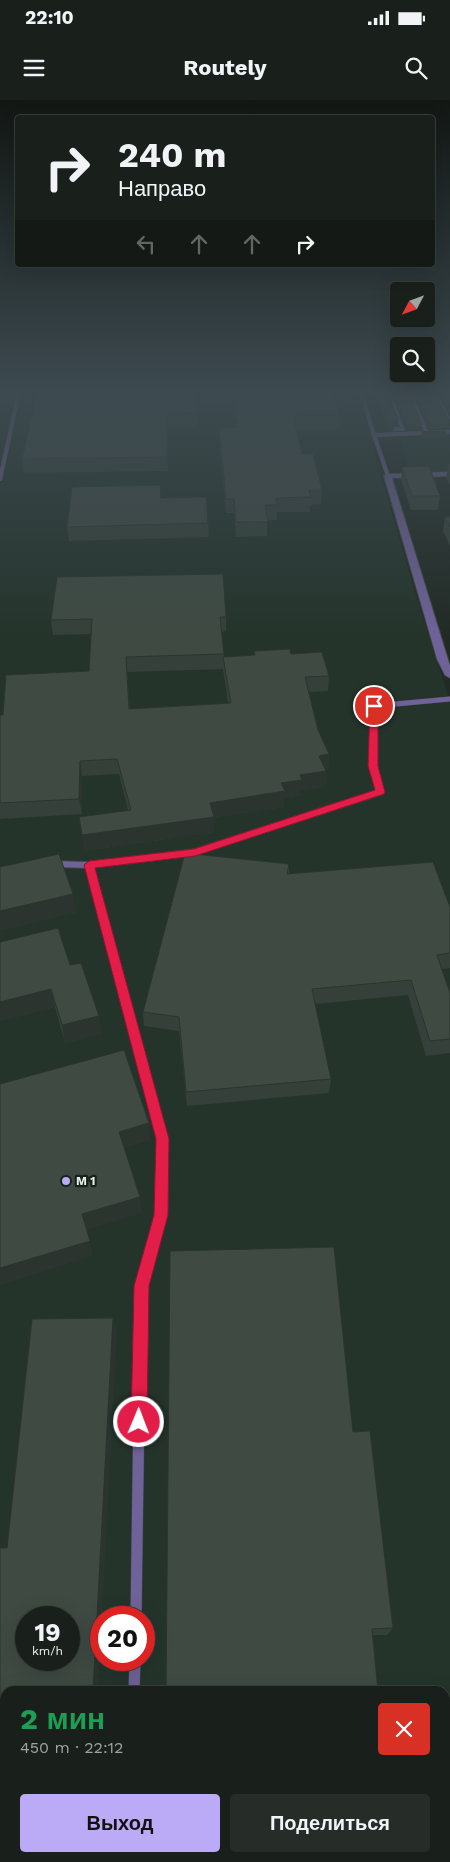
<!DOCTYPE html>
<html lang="ru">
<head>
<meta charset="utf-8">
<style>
  :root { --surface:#19201b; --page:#262d28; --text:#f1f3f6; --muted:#9fa3a3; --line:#373e3a; --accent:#bbaaf6 }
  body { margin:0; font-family:"Work Sans",sans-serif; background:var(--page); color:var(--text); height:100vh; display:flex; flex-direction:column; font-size:19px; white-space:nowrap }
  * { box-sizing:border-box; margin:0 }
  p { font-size:16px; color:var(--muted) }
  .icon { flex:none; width:28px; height:28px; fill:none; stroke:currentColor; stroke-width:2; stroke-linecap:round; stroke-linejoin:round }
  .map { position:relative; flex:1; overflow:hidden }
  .details { position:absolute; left:0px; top:1586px; width:450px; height:176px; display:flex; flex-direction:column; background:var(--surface); border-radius:15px 15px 0 0; box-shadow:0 5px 20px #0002,0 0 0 1px var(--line) }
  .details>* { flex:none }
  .top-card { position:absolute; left:15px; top:15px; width:420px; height:152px; border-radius:5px; box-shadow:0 5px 20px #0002,0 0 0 1px var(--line); background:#19201b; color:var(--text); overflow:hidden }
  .needle { width:32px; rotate:229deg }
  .controls { position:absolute; left:390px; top:182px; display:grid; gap:10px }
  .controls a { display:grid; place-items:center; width:45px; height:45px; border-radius:5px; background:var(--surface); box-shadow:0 5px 20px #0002,0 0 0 1px var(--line); font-size:25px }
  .speed { position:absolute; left:15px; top:1506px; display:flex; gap:10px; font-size:25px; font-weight:700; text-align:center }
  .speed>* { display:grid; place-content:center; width:65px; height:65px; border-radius:50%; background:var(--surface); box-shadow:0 5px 20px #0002,0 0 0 1px var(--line); line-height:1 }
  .speed small { font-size:12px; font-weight:400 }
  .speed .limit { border:8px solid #d22; background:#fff; color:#111 }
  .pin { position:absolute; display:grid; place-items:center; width:42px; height:42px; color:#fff; margin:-21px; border:2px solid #fff; border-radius:50%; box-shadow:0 1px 5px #0007 }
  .me { position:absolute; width:55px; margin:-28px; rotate:1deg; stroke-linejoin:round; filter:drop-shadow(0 0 4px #0008) }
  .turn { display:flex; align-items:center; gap:18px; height:105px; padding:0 20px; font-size:22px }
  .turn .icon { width:65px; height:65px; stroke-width:2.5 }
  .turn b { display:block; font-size:35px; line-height:42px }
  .lanes { display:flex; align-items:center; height:48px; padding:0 20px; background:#0003; justify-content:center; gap:25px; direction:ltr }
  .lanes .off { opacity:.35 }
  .round { display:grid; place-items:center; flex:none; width:52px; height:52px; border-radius:5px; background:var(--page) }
  .summary { display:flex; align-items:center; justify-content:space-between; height:85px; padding:0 20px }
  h1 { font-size:30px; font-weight:700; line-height:38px; color:#1e9e55 }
  .action { display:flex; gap:10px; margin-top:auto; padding:10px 20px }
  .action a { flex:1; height:58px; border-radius:5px; background:var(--accent); color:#111; font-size:20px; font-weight:700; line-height:58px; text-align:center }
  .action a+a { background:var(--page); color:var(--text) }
  .status { display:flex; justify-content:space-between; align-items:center; height:35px; padding:0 25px; background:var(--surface); direction:ltr }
  .status svg { height:14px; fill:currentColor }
  header { display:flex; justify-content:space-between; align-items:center; height:65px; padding:0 20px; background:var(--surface); font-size:22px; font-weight:700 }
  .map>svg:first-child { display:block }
  .built { fill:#24342b; fill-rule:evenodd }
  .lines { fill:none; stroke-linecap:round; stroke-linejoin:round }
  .service-far4-casing { stroke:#3d4540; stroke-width:4.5 }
  .service-far3-casing { stroke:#3d4540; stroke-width:5.5 }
  .service-far2-casing { stroke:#3d4540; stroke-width:8 }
  .service-far1-casing { stroke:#3d4540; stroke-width:9 }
  .service-casing { stroke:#3d4540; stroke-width:12 }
  .minor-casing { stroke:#3d4540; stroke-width:2 }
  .service-far4 { stroke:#6f6298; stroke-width:4 }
  .service-far3 { stroke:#6f6298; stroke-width:5 }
  .service-far2 { stroke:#6f6298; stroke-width:6 }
  .service-far1 { stroke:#6f6298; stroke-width:8 }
  .service { stroke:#6f6298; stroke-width:11 }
  .minor { fill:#6f6298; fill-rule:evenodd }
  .wall { fill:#36403a; fill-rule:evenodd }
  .shaded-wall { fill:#2c342f }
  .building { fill:#3f4a43; stroke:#2c342f; fill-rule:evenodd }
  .route { fill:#e11d48; stroke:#92132f }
  .poi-dot { fill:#bbaaf6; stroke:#17211b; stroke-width:2 }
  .labels { text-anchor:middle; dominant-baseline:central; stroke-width:4.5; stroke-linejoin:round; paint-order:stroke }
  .poi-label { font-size:12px; font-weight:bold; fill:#e7eeea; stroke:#17211b; text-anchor:start }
</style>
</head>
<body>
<div class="status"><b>22:10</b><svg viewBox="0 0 49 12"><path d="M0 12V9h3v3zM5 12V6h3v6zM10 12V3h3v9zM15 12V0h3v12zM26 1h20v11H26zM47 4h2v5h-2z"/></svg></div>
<header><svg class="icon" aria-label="menu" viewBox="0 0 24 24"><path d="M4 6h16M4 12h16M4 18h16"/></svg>Routely<svg class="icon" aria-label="search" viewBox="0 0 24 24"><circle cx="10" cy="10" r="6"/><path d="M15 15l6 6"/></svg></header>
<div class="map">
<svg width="450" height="1762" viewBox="0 0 450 1762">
  <rect width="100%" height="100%" fill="#212a24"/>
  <path class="built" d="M0,292h450v79h-37l-4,-3 -9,-27 -29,2 45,152 34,106v1161h-450zM26,1518h43v42h-43zM101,1518h43v42h-43zM5,1591h440v167h-440z"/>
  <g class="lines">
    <g class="service-far4-casing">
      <path id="service-far4" d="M361,292l13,43
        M388,292l15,37h-8
        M409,292l18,41
        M433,292l17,29
        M388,376l-14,-41 76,-3
        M0,379l19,-87"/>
    </g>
    <g class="service-far3-casing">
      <path id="service-far3" d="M376,677l-3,-11 1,-60 76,-7"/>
    </g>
    <g class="service-far2-casing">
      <path id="service-far2" d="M53,764l36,1 106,-13 185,-60 -4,-16
        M89,765l51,188"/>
    </g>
    <g class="service-far1-casing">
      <path id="service-far1" d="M139,1308l2,-122 20,-71 2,-76 -23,-87"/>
    </g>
    <g class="service-casing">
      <path id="service" d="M136,1518l3,-211
        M134,1591l1,-31
        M0,1727h5"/>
    </g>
    <g class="minor-casing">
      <path id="minor" d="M450,372v4l-58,2 58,188v12l-5,-3 -8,-16 -53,-183 4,-2z"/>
    </g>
    <use href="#service-far4" class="service-far4"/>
    <use href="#service-far3" class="service-far3"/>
    <use href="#service-far2" class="service-far2"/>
    <use href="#service-far1" class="service-far1"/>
    <use href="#service" class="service"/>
    <use href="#minor" class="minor"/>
  </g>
  <path class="wall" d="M196,292l1,35h-29v44l-144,2 -2,-14z
    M231,292h101l8,23 -1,14 -42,1 5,24 20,36 -1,14 -11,1v7h-33v8h-10v16l-31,1 -2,-24h-8l-7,-71v-14l18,-1z
    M374,292h13l11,29 -1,4 -4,1 -3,5z
    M392,292h16l14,33 -1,4 -14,1z
    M413,292h19l16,26 2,2v8l-21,1z
    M438,292h11l1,2v20z
    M422,332l24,1 -1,5 -24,-1z
    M450,364v21l-4,-7 2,-13z
    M402,367l38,29 -2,14h-27l-10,-30z
    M161,398l47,25 1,14 -140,4 -2,-14z
    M445,417h5v29l-7,-15z
    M226,517v14l-4,1 2,25 30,-2v-4l37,3 38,22 -1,15 -20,1 10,38 11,24 -1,15 -2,1v1l-1,16 -24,3v5l-17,3v9l-70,10v15l-130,19 44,-41 -9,-36 -37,2v38l-82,5v-104h3l86,-44 2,-37 -38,1 -2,-15zM223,569l5,34 -98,6 -3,-37z
    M289,764v10l161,33v61l-8,1 8,24v60l-24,3 -18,-61 -93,9 16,75 -2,14 -142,13 -8,-75 -35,-5 -1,-14z
    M0,842l70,23 32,69 -37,9 -10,-36 -55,14z
    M353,1332l40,196 -6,7h-15z"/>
  <path class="shaded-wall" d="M168,314v57l-1,-14z
    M393,321h5l-1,4 -4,1 -3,5 1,-5z
    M329,654l-1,15 -10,2 1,-15z
    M80,661l2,15v38l-3,-15z
    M326,671l-1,16 -24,3v5l-17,3v9l-70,10v15l-130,19 -2,-16 128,-32 71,-20 19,-8z
    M73,794l3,19 -76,18v-20z
    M51,889l4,18 -55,14v-19z
    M99,916l3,18 -37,9 -3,-18z
    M149,1023l2,17 -29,9 -3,-17z
    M140,1097l2,16 -56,17 -4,-16z
    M90,1141l3,15 -93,29v-17z
    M113,1218l4,14 -19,359h-5z"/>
  <path class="building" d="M37,292h159l1,21 -29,1 -1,43 -145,2z
    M233,292h99l8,23 -47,1 9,38h11l9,36h-13l2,7 -35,1 2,7h-13l3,17h-32l-2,-23h-8l-7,-71 20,-1z
    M377,292h10l11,29h-5l-2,5z
    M394,292h14l14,33h-15z
    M416,292h16l16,26 2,2v4h-20z
    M441,292h8l1,2v14z
    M445,331l1,2 -24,-1z
    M429,366l11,30h-28l-10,-29z
    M160,385l1,13 45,-1 2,26 -141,4 5,-40z
    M445,417h5v10z
    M223,474l3,43h-6l4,37 -98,3 3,52 102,-6 -8,-46 32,-2 -1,-4 36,-2 1,5 31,-2 7,24 -24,1 13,53 11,24 -10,2 7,15 -26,4 2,5 -21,3 4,8 -75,12 4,14 -132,18 -3,-18 52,-7 -14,-51 -37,2 -1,38 -79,4v-88h3l3,-40 83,-4 3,-52 -41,1 6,-43z
    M185,753l104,11 -2,10 146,-12 17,45v46l-13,2 13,38v46l-20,2 -19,-61 -99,9 19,90 -145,13 -7,-75 -36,-5z
    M59,754l14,40 -73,17v-44z
    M58,828l12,37 11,-2 18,53 -37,9 -11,-36 -51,13v-60z
    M124,950l25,73 -30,9 21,65 -58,17 8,27 -90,27v-184z
    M334,1147l19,185 17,-1 23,197 -21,1 6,62h-212l4,-440z
    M113,1218l-20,373h-88v81h-5v-224h7l25,-229zM26,1518h43v42h-43z"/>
  <linearGradient id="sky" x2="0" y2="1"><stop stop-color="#121714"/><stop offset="0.54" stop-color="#3d4a50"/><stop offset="1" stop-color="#3d4a50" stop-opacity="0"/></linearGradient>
  <rect width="450" height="539" fill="url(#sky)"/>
  <path class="route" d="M374,604l4,2v60l7,26 -1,2 -189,62 -100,12 74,271 -1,76 -19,71 -2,136 -2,6 -6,2 -6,-2 -2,-6 3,-136 20,-71 2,-76 -72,-274 5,-4 105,-12 181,-59 -7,-24 2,-60z"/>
  <circle class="poi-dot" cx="66" cy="1081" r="5"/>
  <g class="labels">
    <g class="poi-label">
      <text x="76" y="1081">M 1</text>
    </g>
  </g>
</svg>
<div class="controls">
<a><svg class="needle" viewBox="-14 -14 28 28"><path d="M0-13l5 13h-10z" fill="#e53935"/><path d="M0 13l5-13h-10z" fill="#9fa3a3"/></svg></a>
<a><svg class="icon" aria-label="search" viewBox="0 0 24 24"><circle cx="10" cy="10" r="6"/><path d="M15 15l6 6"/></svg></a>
</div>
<div class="speed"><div>19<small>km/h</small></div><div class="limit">20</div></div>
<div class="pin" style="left:374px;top:606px;background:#d93025"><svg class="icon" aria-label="arrive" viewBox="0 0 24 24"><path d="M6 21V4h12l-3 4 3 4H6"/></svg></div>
<svg class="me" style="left:139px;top:1322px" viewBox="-20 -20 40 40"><circle r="17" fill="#e11d48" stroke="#fff" stroke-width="3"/><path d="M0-11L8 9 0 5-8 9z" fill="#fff"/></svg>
<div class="top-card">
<div class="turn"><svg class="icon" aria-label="right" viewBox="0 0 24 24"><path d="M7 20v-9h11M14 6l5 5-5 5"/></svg><div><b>240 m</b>Направо</div></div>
<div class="lanes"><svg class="icon off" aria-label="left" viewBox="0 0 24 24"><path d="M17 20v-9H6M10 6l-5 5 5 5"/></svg><svg class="icon off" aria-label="ahead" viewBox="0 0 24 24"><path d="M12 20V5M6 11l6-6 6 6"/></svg><svg class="icon off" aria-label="ahead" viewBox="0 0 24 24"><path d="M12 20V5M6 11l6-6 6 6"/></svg><svg class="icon" aria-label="right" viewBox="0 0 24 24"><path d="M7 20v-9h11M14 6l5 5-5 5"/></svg></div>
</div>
<section class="details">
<div class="summary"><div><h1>2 мин</h1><p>450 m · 22:12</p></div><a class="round" style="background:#d93025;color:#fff"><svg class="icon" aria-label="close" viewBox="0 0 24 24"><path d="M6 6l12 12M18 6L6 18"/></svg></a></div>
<div class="action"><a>Выход</a><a>Поделиться</a></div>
</section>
</div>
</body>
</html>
